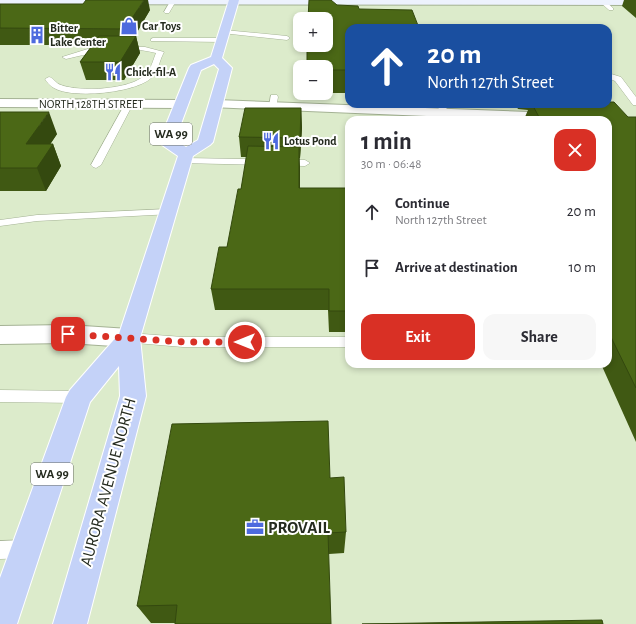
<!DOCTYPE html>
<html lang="en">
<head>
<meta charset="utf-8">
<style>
  :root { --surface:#fff; --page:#f7f7f7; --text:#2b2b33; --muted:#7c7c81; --accent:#d93025 }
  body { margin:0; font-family:"Alegreya Sans",sans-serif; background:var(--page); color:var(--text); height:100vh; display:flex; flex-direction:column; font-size:15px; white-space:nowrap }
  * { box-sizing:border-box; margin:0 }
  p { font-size:13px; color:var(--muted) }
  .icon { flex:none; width:22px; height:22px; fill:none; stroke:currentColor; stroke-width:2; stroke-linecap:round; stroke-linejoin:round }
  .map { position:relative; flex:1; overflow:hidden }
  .side { position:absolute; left:345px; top:116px; width:267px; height:252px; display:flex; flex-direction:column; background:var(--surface); border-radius:12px; box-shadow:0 2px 6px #0003 }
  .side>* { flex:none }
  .banner { position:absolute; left:345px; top:24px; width:267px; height:84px; border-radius:12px; box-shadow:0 2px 6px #0003; background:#1a4fa0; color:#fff; overflow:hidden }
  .controls { position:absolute; left:293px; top:12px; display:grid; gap:8px }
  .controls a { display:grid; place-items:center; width:40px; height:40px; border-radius:8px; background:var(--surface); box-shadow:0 2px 6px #0003; font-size:20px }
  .pin { position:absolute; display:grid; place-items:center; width:34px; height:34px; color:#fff; margin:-17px; border-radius:8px; box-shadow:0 2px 6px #0006 }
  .me { position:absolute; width:44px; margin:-22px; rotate:270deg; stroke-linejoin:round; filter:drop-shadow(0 0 3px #0008) }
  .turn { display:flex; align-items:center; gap:14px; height:84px; padding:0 16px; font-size:18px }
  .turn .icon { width:52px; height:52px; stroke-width:2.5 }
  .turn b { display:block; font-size:28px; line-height:34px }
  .round { display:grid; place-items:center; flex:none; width:42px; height:42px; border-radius:12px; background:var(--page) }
  .overview { display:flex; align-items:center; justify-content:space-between; height:68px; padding:0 16px }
  h1 { font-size:24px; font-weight:600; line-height:30px }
  .cta { display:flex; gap:8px; margin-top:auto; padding:8px 16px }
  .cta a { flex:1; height:46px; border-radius:12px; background:var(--accent); color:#fff; font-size:16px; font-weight:600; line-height:46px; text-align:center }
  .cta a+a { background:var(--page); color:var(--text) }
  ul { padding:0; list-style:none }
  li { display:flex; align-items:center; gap:12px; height:56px; padding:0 16px }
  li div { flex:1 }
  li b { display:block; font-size:15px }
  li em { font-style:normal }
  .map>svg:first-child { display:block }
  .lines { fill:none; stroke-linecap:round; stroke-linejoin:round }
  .lane-casing { stroke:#a4b294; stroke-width:1 }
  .street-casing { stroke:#a4b294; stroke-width:2 }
  .secondary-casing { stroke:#a4b294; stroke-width:2 }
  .highway-casing { stroke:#fff; stroke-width:2 }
  .lane { fill:#fff; fill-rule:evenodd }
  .street { fill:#fff; fill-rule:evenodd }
  .secondary { fill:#edf2fd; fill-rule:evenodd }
  .highway { fill:#c4d2f8; fill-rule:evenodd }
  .wall { fill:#405913 }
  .shaded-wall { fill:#34490f }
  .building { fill:#4b6816; stroke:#34490f }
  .route { stroke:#d93025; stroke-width:7; stroke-dasharray:0 12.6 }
  .labels { text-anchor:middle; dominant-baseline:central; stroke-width:4; stroke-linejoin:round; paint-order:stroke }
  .far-poi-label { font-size:12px; font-weight:bold; fill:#252b1f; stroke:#fff; text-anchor:start }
  .far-street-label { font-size:12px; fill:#252b1f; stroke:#fff }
  .shield { fill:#fff; stroke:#666b62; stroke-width:1 }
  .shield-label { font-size:13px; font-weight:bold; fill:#252b1f }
  .near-street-label { font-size:17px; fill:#252b1f; stroke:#fff }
  .near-poi-label { font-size:17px; font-weight:bold; fill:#252b1f; stroke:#fff; text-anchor:start }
</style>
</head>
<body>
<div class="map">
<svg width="636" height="624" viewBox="0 0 636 624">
  <rect width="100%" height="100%" fill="#dcebcb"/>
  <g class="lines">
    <g class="lane-casing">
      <path id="lane" d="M171,0l5,1 -7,12h-4l-1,-1z
        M601,1h4l8,7v2h-4l-8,-7z
        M224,30l63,6 3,2 -3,2 -65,-7v-2z
        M153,38h69l3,2 -3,2 -71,-1v-2z
        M116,46l29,1 19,5c-5,9 -6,21 -14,27 -17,14 -78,20 -96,9 -4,-2 -7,-6 -9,-9l4,-2c5,1 7,7 12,8 19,7 69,5 84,-10 6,-5 8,-15 11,-22 -30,-8 -61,-1 -90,6l-4,-2 29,-9z
        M608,73l13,4 15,20v8h-3l-18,-24 -7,-3z
        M271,95h6l1,2 -2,11h-3l-4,-2z
        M126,102h3l4,2 -32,61 -5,3 -3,-1 -2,-2z
        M437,104h8l3,9 -1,2h-6z
        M184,158l121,2 5,3 -5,3 -124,-3 -2,-2z
        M168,209l5,3 -1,2 -135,7 -37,5v-6l37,-5z
        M129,333l54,4h166v10h-166l-59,-5 -2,-4 2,-4z
        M0,390l79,1 5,2 2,4 -2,4 -5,2 -79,-1z
        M26,540l6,3 3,6 -3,6 -6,3 -26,1v-18z"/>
    </g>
    <g class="street-casing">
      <path id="street" d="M0,99l181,1 5,1 2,3 -2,3 -5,1 -181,-1z
        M216,100l340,13 5,1 2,3 -2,3h-40l-310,-13 -2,-3 2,-3z
        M68,325l61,4 8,3 3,6 -3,6 -8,3 -61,-4 -68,1v-18z"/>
    </g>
    <g class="secondary-casing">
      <path id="secondary" d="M0,0h636v5l-636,-1z"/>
    </g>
    <g class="highway-casing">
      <path id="highway" d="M229,0h10l-17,58 10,10 -19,74 -3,3 -17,11 -53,182 6,58 -59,228h-34l67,-228 -1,-30 -29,36 -73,222h-17v-46l66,-181 4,-7 49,-56 59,-178 -16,-11 -3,-3 30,-74 2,-3 20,-8zM214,64l5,5 -21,71 -12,7 -11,-7 26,-70z"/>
    </g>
    <use href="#lane" class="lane"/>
    <use href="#street" class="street"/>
    <use href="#secondary" class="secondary"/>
    <use href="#highway" class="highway"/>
  </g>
  <path class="wall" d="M624,0h12v18l-14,-12z
    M0,4l150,6 -15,26h1l4,17 -16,27h-38l-6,-18 13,-17h-93z
    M349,28v65h-42h19v-26z
    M515,104h93l20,13h8v325l-35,-78h7v-244h-105v-3h22l3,-7 -10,-1z
    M301,108l1,20 -2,30h-1l1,30 49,21v123h-20l-1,-22h-113l-4,-21 16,-42 14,-58 6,-32h-6l-2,-20z
    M0,112l57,22 -7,10h3l8,22 -15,25h-46z
    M330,478l16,54 -2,21 -15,1 -154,69h-24l-14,-17z"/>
  <path class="shaded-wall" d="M144,0h4l2,10 -21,35 -4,-16z
    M136,36l4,17 -16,27 -4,-18z
    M301,108l1,20 -2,30v-20z
    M49,112l8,22 -21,32 -10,-22z
    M53,144l8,22 -15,25 -9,-23z
    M299,147l1,20v42l-1,-21z"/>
  <path class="building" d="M86,0h58l-19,29 -125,-1v-24h83z
    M309,0h22l6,5 21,1 1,3 53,1 7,18h-70v42h-23v-3h-19v-22h19v-26h-18z
    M99,36h37l-16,26h-40z
    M608,102h6l14,15h8v271l-28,-57v-211h-103l-2,-3h36l-7,-13h76z
    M245,108h56l-1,30 -61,-1z
    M0,112h49l-23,32h27l-16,24h-37z
    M248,146l51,1v41h49l1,21v102h-20v-22h-118l8,-42h8l11,-58h3z
    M328,421l2,57 14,-1 2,55 -18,1 3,91h-156l2,-19 -40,1 35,-182z
    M602,620l1,4h-241z"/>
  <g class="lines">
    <path class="route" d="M68,334l115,8h62"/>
  </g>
  <defs>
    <g id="shop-bare" transform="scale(1.38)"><path d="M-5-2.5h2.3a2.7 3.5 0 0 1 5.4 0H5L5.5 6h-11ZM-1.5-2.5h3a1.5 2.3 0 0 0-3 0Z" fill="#4d6ade" stroke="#fff" stroke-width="2.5" paint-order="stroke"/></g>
    <g id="building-bare" transform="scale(1.38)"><path d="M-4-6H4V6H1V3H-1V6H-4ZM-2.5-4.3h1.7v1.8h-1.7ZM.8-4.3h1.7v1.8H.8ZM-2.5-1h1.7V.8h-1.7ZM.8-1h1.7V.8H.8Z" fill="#4d6ade" stroke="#fff" stroke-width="2.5" paint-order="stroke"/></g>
    <g id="restaurant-bare" transform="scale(1.38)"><path d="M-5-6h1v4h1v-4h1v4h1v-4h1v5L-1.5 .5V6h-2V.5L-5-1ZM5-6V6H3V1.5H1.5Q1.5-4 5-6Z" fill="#4d6ade" stroke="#fff" stroke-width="2.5" paint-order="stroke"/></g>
    <g id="office-bare" transform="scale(1.38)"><path d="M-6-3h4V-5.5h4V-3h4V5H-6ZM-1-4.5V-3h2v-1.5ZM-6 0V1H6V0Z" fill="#4d6ade" stroke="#fff" stroke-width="2.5" paint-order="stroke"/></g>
  </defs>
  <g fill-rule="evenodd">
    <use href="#shop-bare" x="129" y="26"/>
    <use href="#building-bare" x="37" y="35"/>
    <use href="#restaurant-bare" x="113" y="72"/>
    <use href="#restaurant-bare" x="271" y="141"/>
    <use href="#office-bare" x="255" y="527"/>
  </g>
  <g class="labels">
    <g class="far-poi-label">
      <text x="142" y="26">Car Toys</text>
      <text x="50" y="28">Bitter<tspan x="50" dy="14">Lake Center</tspan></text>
      <text x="126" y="72">Chick-fil-A</text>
      <text x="284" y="141">Lotus Pond</text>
    </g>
    <g class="far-street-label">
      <text x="91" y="104">NORTH 128TH STREET</text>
    </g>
    <g class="shield">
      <rect x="150" y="123" width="42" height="22" rx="3"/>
      <rect x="31" y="463" width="42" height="22" rx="3"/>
    </g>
    <g class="shield-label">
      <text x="171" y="134">WA 99</text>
      <text x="52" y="474">WA 99</text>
    </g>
    <g class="near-street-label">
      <text transform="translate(108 482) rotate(-75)">AURORA AVENUE NORTH</text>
    </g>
    <g class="near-poi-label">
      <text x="268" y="527">PROVAIL</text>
    </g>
  </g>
</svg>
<div class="controls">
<a>+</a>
<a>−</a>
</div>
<div class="pin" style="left:68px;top:334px;background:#d93025"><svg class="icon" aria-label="arrive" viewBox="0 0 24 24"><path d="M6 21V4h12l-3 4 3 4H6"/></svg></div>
<svg class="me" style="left:245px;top:342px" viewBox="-20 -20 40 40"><circle r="17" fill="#d93025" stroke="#fff" stroke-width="3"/><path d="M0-11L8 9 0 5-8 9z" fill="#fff"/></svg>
<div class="banner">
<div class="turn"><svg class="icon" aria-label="ahead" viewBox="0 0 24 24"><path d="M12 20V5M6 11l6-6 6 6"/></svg><div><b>20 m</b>North 127th Street</div></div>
</div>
<section class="side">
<div class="overview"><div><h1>1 min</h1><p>30 m · 06:48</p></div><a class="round" style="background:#d93025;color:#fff"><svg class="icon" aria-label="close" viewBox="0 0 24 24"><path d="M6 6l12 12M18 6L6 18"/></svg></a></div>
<ul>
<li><svg class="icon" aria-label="ahead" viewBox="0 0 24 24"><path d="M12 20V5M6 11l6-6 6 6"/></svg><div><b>Continue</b><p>North 127th Street</p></div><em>20 m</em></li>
<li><svg class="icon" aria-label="arrive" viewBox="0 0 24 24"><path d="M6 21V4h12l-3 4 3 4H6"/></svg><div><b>Arrive at destination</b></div><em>10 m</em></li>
</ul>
<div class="cta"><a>Exit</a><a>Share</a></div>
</section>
</div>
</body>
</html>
